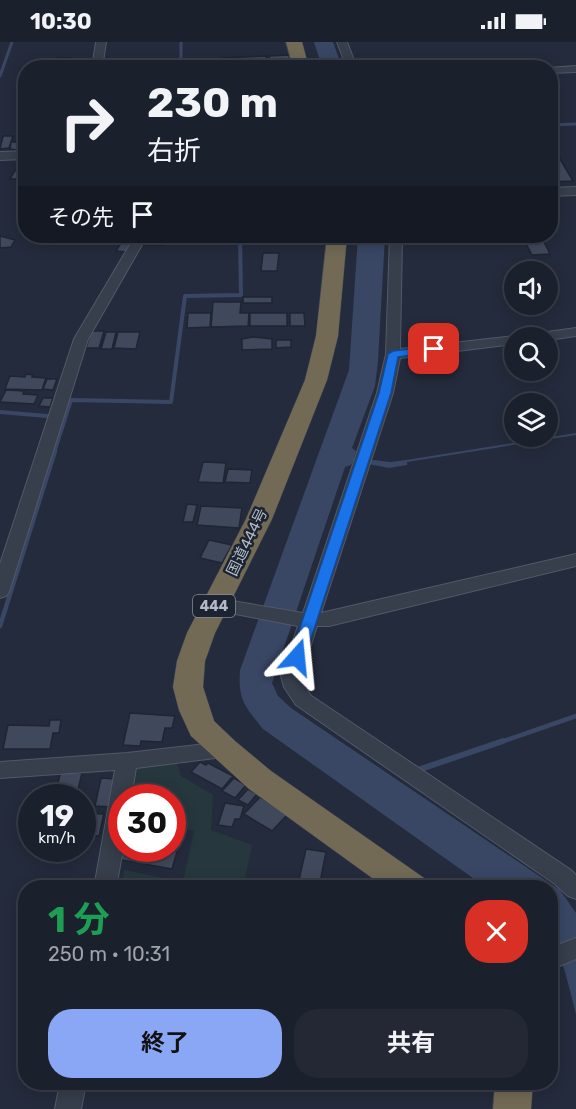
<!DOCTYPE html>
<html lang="ja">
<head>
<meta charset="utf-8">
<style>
  :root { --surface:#1b202d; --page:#242835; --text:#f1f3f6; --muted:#a0a3aa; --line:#393e49; --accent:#8aa7f5 }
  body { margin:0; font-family:Rubik,"Noto Sans JP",sans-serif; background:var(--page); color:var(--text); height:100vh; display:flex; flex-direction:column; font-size:22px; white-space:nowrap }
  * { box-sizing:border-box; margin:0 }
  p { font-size:20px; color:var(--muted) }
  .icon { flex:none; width:33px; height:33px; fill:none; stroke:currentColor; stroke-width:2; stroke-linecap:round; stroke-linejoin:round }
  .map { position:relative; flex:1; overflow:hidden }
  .side { position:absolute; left:18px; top:838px; width:540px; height:210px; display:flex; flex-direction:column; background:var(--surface); border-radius:24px; box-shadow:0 3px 15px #0003,0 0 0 2px var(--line) }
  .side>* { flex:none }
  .guide { position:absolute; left:18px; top:18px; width:540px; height:183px; border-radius:24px; box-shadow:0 3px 15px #0003,0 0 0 2px var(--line); background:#1b202d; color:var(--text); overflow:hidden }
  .fabs { position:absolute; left:504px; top:219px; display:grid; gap:12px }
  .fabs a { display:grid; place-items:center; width:54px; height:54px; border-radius:50%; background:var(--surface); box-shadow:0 3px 15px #0003,0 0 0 2px var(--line); font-size:30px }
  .speed { position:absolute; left:18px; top:742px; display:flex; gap:12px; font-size:30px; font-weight:700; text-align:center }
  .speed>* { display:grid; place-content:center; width:78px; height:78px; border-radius:50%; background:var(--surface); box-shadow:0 3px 15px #0003,0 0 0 2px var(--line); line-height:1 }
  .speed small { font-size:15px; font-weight:400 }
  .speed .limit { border:9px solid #d22; background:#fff; color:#111 }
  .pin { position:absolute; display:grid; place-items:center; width:51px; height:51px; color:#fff; margin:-26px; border-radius:12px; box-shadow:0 3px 9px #0006 }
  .me { position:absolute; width:66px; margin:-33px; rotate:18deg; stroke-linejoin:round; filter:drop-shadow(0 0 4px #0008) }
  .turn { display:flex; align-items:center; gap:21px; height:126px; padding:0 30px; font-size:27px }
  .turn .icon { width:78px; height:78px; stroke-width:2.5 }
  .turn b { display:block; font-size:42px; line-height:51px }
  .then { display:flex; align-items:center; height:57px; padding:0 30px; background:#0003; gap:12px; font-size:22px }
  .round { display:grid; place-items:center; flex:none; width:63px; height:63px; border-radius:24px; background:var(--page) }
  .overview { display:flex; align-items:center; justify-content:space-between; height:102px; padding:0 30px }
  h1 { font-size:36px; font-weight:700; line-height:45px; color:#1e9e55 }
  .cta { display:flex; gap:12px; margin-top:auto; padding:12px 30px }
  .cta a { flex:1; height:69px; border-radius:24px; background:var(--accent); color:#111; font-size:24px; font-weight:700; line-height:69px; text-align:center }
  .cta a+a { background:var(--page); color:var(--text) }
  .status { display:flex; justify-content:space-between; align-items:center; height:42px; padding:0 30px; background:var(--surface); direction:ltr }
  .status svg { height:16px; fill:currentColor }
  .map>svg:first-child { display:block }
  .green { fill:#26383d }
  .water { fill:#394765 }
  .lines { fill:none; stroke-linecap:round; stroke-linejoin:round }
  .stream-far3 { stroke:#394765; stroke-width:3 }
  .stream-far2 { stroke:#394765; stroke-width:4 }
  .stream-far1 { stroke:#394765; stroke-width:4.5 }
  .stream { stroke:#394765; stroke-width:6 }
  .building { fill:#40495b; stroke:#1e2533; stroke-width:1.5 }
  .minor-casing { stroke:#525967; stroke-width:2 }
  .highway-casing { stroke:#3f4654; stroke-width:1 }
  .minor { fill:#373e4c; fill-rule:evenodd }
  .highway { fill:#726a55; fill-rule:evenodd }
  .route { fill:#1a73e8; stroke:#114b97; stroke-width:1.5 }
  .labels { text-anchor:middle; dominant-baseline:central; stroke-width:5; stroke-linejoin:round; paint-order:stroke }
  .shield { fill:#1c2331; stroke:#868c9a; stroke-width:1.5 }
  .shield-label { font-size:14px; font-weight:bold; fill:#b3b9c7 }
  .street-label { font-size:15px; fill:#b3b9c7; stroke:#1c2331 }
</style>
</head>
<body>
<div class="status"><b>10:30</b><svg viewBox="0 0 49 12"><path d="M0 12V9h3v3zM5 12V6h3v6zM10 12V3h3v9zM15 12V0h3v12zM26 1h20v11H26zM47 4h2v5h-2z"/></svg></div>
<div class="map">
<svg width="576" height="1067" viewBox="0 0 576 1067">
  <rect width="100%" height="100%" fill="#242b3c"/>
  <path class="green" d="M177,722l4,12 32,19 -2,35 41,15 -9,43h-121l2,-18 59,12 11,-51 -21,-6 -1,-27h-41l7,-32z"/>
  <path class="water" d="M314,0h19l9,25h-20z
    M358,194h27l-7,125 -3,25 -23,62 4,3 -2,7 37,4 15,-2 170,-27v2l-169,27v3l-18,3 -36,-7 -2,4 -6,2 -73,216 6,13 13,12 269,182 16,23v101l-12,-46 -13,-22 -1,-58h-63l-224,-159c-18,-23 -25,-28 -23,-59l109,-300z"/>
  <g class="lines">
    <path class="stream-far3" d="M181,0v26
      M0,34l12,-34
      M550,83l26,-1"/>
    <path class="stream-far2" d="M0,370l47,4
      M54,411l17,-53 100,2 14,-106 56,-1 -1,-59"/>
    <path class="stream-far1" d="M0,584l55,-175
      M498,701l78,-27"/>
    <path class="stream" d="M418,728l85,-29"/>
  </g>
  <path class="building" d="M289,13l1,6 -20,1 -1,-6z
    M266,14l1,7 -24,2 -20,-1 -1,-6z
    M57,16h15l-1,8 -15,-1z
    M3,94h10l-4,12 -9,1z
    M11,100h15v10l-16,-3z
    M550,100l23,39 -23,1z
    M16,127h10v10h-16z
    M0,194l15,4 -4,7 -11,1z
    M155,194h24v5h-14l-1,4h-21l3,-5h9z
    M522,194h19l9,18 -18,1z
    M124,196l10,1 -8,13 -10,-1z
    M263,211h16l-2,18h-16z
    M243,255h29v6h-29z
    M213,260h28l-1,11h9l-1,13 -37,1z
    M188,271h23l-1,14 -23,1z
    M250,271h37v13h-37z
    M290,271h14l1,13h-15z
    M91,289h13l-5,17h-13z
    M106,290h10l-4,17h-11z
    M118,290h22l-4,17 -22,-1z
    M253,295l19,2v10l-30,1v-11z
    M276,298h15v7l-15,1z
    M26,332l7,1 -1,2 14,1 -4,12 -37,-1 5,-13 15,1z
    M47,337h10l-4,11 -10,-1z
    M6,348l18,1 -1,3 15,1 -4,9 -34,-2z
    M43,356h10l-3,9 -11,-1z
    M203,420l23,1 -3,20 -25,-1z
    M228,427l24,1 -2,13 -25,-1z
    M187,462l10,1 -4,17h-10z
    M201,464l41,2 -3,20 -42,-3z
    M209,498l23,5 -10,18 -22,-5z
    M130,671l45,3 -3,12h-7l-3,14 -21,-1 -1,5 -17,-1z
    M50,678h11l-2,13h-6l-3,16h-47l5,-24 41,1z
    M200,720l6,3 2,-2 25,13 -11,13 -31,-17z
    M61,729l21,2 -6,25h-22z
    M101,736l16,1 -6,28 -16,-1z
    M234,736l12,7 -11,13 -13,-7z
    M248,747l9,5 -9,11 -10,-5z
    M260,755l28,17 -16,17 -28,-17z
    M225,761l19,3 -4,13h-5l-3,8 -14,-2z
    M82,771l22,1 -5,22 -17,-1z
    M172,802l7,1 -7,24 -56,-10 6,-10h50z
    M306,807l20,3 -7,36 -21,-4z"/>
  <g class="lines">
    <g class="minor-casing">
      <path id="minor" d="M96,0h10l-4,26h-10z
        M337,0h10l10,26h-10z
        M576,24v6l-26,1v-5h-3z
        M26,109v8l-26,1v-8z
        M576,145v8l-26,1v-8z
        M135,194h12l-59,103 -79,253 -3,4 -6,2v-34l74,-225z
        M390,194h12l-2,113 114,-13 6,2h-6v6l-114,14 -7,35 -72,220 255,-59v12l-247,60h-12l-16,50 9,19 261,175 5,5v24l-8,-3 -13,-12 -259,-179 -12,-18 -3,-11 17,-50 -83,-16 -7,-1 -2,-5 2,-5 7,-1 88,15 74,-220 9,-39z
        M576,286v8l-28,4v-2h-22l7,-4z
        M224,700l7,2 3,6 -3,6 -95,12 -5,30h-9l1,51 -7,39h-22l21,-118 -115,8v-16l127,-9z
        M576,896v21l-26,11v-22z
        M60,1041h26l-5,26h-26z"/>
    </g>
    <g class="highway-casing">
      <path id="highway" d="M286,0h16l7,26h-16z
        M327,194h20l-9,100 -11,44 -55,139 -57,114 -10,28 -2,26 11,34 21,20 36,30 153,107 5,10h-43l-137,-99 -58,-53 -12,-26 -6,-23 4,-26 10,-28 59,-114 59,-139 11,-44z
        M495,1041h38l-2,26h-38z"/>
    </g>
    <use href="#minor" class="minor"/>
    <use href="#highway" class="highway"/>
  </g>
  <path class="route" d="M434,304l4,1v5l-40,5 -7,36 -86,264 -2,4h-11l-2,-4 89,-264 9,-39 5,-3z"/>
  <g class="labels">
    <rect class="shield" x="193" y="553" width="42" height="22" rx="4.5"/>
    <g class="shield-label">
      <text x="214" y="564">444</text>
    </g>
    <g class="street-label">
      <text transform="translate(247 500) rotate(-64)">国道444号</text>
    </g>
  </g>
</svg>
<div class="fabs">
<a><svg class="icon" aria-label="sound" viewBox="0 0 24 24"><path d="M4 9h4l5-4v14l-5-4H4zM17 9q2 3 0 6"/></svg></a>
<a><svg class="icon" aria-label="search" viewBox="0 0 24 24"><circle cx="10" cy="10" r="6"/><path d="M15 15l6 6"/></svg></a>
<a><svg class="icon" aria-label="layers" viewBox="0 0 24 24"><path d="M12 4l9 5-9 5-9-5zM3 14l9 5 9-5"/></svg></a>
</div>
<div class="speed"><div>19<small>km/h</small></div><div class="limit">30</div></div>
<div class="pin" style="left:434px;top:307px;background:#d93025"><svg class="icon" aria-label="arrive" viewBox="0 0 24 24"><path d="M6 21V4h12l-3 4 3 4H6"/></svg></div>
<svg class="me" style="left:297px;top:615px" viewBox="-20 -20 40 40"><path d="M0-17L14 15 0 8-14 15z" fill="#1a73e8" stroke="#fff" stroke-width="4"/></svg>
<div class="guide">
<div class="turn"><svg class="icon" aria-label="right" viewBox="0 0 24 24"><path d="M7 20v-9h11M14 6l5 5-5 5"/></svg><div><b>230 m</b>右折</div></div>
<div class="then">その先<svg class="icon" aria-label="arrive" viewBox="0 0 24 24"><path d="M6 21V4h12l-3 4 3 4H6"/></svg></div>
</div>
<section class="side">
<div class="overview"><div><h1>1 分</h1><p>250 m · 10:31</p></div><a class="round" style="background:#d93025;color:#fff"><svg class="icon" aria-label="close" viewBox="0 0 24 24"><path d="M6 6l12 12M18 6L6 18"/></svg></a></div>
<div class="cta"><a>終了</a><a>共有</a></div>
</section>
</div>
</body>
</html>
